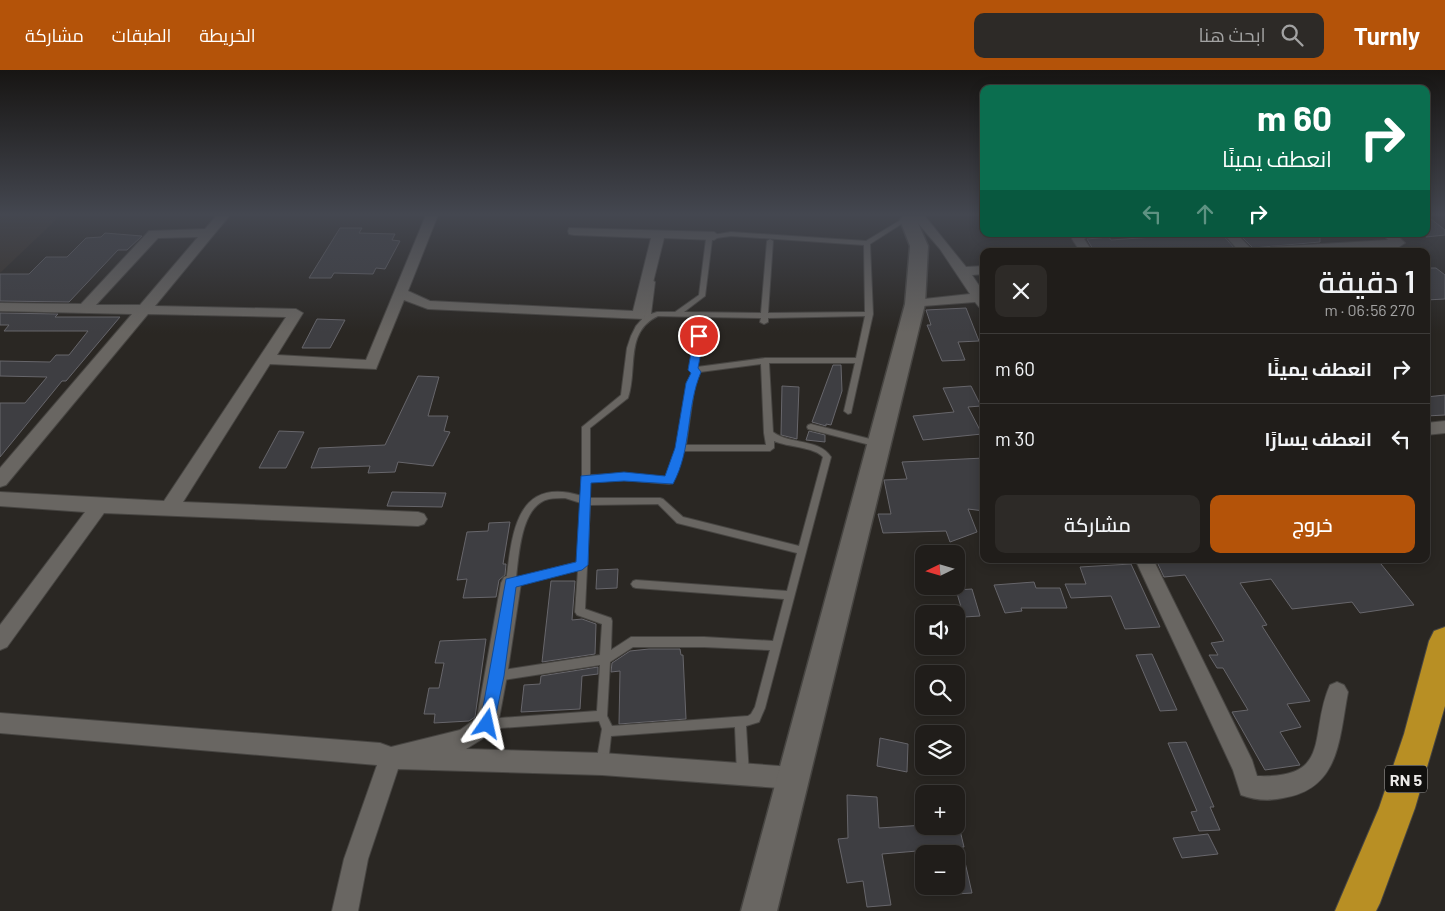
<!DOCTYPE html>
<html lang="ar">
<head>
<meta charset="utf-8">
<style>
  :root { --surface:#201d1a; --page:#2d2a27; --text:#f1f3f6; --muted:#a2a2a2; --line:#3d3b39; --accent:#b45309 }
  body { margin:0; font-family:Barlow,Cairo,sans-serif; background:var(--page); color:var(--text); direction:rtl; height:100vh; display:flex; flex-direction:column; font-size:19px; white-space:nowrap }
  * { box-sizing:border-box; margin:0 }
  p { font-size:16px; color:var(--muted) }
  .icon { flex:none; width:28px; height:28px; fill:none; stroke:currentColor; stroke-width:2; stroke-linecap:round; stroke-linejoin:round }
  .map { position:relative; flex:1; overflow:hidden; direction:ltr }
  .sheet { position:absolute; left:980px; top:178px; width:450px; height:315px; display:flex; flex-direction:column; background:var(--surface); border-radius:10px; box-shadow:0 2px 12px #0003,0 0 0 1px var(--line); direction:rtl }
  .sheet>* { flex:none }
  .hud { position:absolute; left:980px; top:15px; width:450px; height:152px; border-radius:10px; box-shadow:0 2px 12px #0003,0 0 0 1px var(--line); direction:rtl; background:#0b6e4f; color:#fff; overflow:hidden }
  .needle { width:32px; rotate:265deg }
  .tools { position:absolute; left:915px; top:475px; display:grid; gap:10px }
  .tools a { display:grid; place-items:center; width:50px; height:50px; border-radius:10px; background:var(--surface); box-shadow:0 2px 12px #0003,0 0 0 1px var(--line); font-size:25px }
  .pin { position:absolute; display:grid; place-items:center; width:42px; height:42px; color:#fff; margin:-21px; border:2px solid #fff; border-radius:50%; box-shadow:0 1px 5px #0007 }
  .me { position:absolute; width:55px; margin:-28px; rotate:11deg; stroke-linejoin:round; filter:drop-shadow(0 0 4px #0008) }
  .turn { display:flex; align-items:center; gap:18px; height:105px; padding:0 15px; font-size:22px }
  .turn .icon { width:65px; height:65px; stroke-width:2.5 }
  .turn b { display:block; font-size:35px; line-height:42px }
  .lanes { display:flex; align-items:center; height:48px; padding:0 15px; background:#0003; justify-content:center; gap:25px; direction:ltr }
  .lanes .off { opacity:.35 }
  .round { display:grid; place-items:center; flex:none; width:52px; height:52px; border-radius:10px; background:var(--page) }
  .overview { display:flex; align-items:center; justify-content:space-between; height:85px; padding:0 15px }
  h1 { font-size:30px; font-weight:600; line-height:38px }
  .primary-button { display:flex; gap:10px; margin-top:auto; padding:10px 15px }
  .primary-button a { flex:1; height:58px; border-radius:10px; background:var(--accent); color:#fff; font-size:20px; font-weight:600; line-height:58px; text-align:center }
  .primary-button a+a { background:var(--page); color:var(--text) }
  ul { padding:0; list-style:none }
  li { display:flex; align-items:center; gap:15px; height:70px; padding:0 15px; border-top:1px solid var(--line) }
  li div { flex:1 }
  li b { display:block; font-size:19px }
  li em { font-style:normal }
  header { display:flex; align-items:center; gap:30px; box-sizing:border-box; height:70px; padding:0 25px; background:var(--accent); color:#fff }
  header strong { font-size:24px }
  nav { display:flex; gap:28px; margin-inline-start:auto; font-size:18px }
  .search { width:350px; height:45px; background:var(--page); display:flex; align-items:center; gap:12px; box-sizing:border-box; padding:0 18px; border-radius:10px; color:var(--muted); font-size:19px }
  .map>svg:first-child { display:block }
  .built { fill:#383129 }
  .building { fill:#3e3e42; stroke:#67666b }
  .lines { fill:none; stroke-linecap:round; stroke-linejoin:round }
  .lane-casing { stroke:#474542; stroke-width:2 }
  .street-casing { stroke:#474542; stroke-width:2 }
  .secondary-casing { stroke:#474542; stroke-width:3 }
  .highway-casing { stroke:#474542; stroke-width:2 }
  .lane { fill:#696662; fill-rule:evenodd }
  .street { fill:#696662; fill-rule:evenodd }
  .secondary { fill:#696662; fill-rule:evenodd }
  .highway { fill:#b88f24; fill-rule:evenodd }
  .route { fill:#1a73e8; stroke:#114b97 }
  .labels { text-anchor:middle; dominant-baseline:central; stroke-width:5; stroke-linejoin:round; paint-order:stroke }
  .shield { fill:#11100e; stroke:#aba9a7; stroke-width:1 }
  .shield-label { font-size:16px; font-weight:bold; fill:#edebe9 }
</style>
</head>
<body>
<header>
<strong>Turnly</strong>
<div class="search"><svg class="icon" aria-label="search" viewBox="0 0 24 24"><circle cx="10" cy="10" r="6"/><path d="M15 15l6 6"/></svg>ابحث هنا</div>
<nav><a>الخريطة</a><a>الطبقات</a><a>مشاركة</a></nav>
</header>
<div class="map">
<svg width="1445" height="841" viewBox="0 0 1445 841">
  <rect width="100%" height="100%" fill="#2a2723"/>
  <path class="built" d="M0,145h61l-61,58z"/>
  <path class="building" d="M1426,145l19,15v5l-19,2z
    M340,158h22l-3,5 36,1 -3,6 8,1 -15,28 -9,-1 -3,6 -39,-1 -3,5h-22z
    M105,163l37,3 -15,14h-9l-49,52 -69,-1v-27h29l17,-17h21l19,-19 15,-1z
    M1182,164h40l13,15 -141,2 -7,-12 22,-2 2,3 72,-5z
    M1239,164h81v8l-67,6z
    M1426,198h10l9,7v24l-19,1z
    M966,238l13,33 -21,1 7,18 -23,1 -15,-36h4l-5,-15z
    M0,243l58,1 -3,3h65l-54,64h-4l-62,76v-54h25l22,-26 -47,-1v-15l50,1 6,-7h13l19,-24h-84l5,-6h-9z
    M317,249l28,1 -15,28h-28z
    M833,295h8l1,26 -11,34 -5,-1v2l-14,-4z
    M418,306l21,1 -11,39h20l-4,15 6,1 -17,34 -35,-4 -3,10 -27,1 2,-7 -59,2 8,-20 66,-3z
    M782,316l17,1 -2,52 -16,-4z
    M971,316l10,20 -13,1 14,27 -59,6 -10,-24 41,-4 -11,-24z
    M1445,325v20l-19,1v-19z
    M279,361l25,1 -18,36h-27z
    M809,361l16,4v7l-19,-2z
    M984,388v53l-16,-2 9,23 -27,10 -4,-11 -63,2 -5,-19h13l-7,-34 23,-1 -5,-17z
    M392,422l54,1 -4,14 -55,-1z
    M510,452l-7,42h3l-1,11 -6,5 -3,17 -33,1 4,-19 -10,1 10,-48 21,-1 1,-8z
    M1184,489l2,2 22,-2h169l37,46 -54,8 -8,-11 -60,7 -21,-30 -31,4 27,42 -5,1 48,75 -23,3 14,23 -21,5 20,33 -35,5 -33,-58 16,-2 -25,-42h-6l-8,-13h9l-7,-12 13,-2 -39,-66 -21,2 -7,-15z
    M1131,494l29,63 -35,2 -14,-33 -40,2 -6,-14h21l-6,-17z
    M618,499l-1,19 -21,1 1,-19z
    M551,511h24l-3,39 10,-1 14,5 -1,30 -53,8z
    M1034,512l2,6h24l7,20h-46l1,3 -17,2 -11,-28z
    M972,519l8,27 -16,1 -8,-27z
    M486,569l-11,78 -6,4 -35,2 1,-9h-11l5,-26h10l5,-25h-9l5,-22z
    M649,579h31l1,6h2l3,64 -67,5 1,-53 -9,1 1,-9 18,-12z
    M1152,584l25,56 -17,1 -24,-56z
    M598,597v7l-16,2 -2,33 -59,3 3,-27 16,-1 1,-8z
    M880,668l28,6 -1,28 -30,-6z
    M1186,672l28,65h-4l10,23 -21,1 -8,-19 6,-1 -29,-68z
    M847,725l30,2 2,31 45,-3 35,1 5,21 -82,7 9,51 -24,2 -4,-26 -16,2 -9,-44 10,-1z
    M1208,764l10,20 -36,4 -9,-20z
    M962,779l10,44 -16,1v-44z"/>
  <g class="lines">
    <g class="lane-casing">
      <path id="lane" d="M904,148l3,2 -1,1 -36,23 3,70 -22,99 -3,1 -4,-3 11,-48h-86l4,69c17,13 46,6 58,25l-66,251 -6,14 -13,4 3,48 -2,4 -4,2 -4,-2 -2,-4 -2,-47 -124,9 -3,28 -2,4 -4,2 -4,-2 -2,-4 6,-35 -3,-8 -112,8 -4,-1 -1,-4 1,-4 4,-1 110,-8 3,-46 -103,16 -4,-2 -1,-3 1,-3 4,-2 103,-16 2,-31 -25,-9 -2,-3 3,-42 -67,17 -3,-1 -2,-3c6,-48 9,-108 76,-87v-69l39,-32 6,-47 4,-12 5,-10 8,-9 6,-36 2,-1 3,2 -4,32 6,-2h18l24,-17 7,-56 6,-4 19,-3 135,9zM731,166l133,9 1,67 -97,1 5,-72 -3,-2 -3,2 -6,72 -77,-1 21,-16 7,-56 4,-2zM658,246l40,1 -9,53 3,3 -5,10 -10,65 -11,29 -42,-3 -34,1v-47l38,-30c10,-28 -4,-66 30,-82zM865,246l-9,42h-91l-68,9 8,-50 56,1 -1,4 4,2 4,-2v-4zM761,294l3,69 2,12h-80l9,-62 5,-11zM774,371c13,6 41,6 49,16l-24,89 -116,-29 -20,-18 -3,-1h-70v-16l34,-2 45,4 3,-1 12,-32h86l4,-3zM565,428l16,5 -3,59 -62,16c3,-24 5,-73 33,-79 5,-1 11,-1 16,-1zM658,434l19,19 120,30 -10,38 -151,-11 -3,1 -2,3 2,3 3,1 148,11 -11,42 -69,-4h-73l-20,13 1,-29 -1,-3 -26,-9 5,-104zM633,577h71l66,3 -15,57 -4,7 -3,2 -136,10 -5,-10 3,-54z
        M811,354l67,17 4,3 -4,3 -70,-18 -1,-2 1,-2z"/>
    </g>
    <g class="street-casing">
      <path id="street" d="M217,145h13l-75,91 141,3 7,4 -26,42 89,5 60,-145h12l-30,76 22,10 203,10 18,-73 -77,-3 -5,-1 -1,-3 1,-3 145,4 6,4 -6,4 -50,-2 -20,81 -216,-10 -24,-9 -28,69 -106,-5 -87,138 235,10 6,2 3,5 -3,5 -6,2 -314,-13 -97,134 -7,3v-25l85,-113 -85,-6v-14l164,9 122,-184 -138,-3 -142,171 -6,2v-19l132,-154 -132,-3v-8l81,1 68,-73 56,-2zM198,167l-58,68h-44l62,-67z
        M911,145h13l42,52 18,-1v8l-12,1 12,18v15l-5,-1 -4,-5 -65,5 -2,-3 2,-3 5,-1 55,-6 -30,-45z
        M1073,164h18l-7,5 8,12h-12l-8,-12z
        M1224,164h13l16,17h-14z
        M1383,164h13l9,9 -6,4 -69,4h-66l7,-4 117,-7z
        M1445,351v12l-19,2v-12z
        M1135,489h18l99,201 5,16c77,3 51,-42 73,-91l7,-3 7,3 4,7c-9,47 -8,97 -65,106 -13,3 -29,2 -42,-3l-8,-25z
        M511,505l7,2 3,6 -14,93 -9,48 -3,7 -29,18 136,4 191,14 8,3 3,8 -3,8 -8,3 -191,-14 -204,-6 -30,90 -10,52h-26l12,-52 33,-94 -377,-32v-20l380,30 11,4 69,-17 17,-12 24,-135 3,-6z"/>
    </g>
    <g class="secondary-casing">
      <path id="secondary" d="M903,146h12l13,30 -3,58 -148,607h-36l164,-607 5,-58 -10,-26z"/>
    </g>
    <g class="highway-casing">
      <path id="highway" d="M1445,557v79l-30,102 -35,95 -4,8h-41l44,-103 25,-74 25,-93 5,-10z"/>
    </g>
    <use href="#lane" class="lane"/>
    <use href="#street" class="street"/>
    <use href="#secondary" class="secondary"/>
    <use href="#highway" class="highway"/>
  </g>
  <linearGradient id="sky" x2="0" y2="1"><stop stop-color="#171513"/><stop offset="0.55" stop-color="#444750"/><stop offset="1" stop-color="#444750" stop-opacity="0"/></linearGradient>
  <rect width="1445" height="263" fill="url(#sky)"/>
  <path class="route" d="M699,263l5,3 -6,32 3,4c-15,35 -9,77 -28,112l-49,-3 -33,2 -3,82 -6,5 -66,17 -12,89 -10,48 -2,5 -5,2 -5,-2 -2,-5 26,-145 70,-17 5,-86 43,-4 41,4 10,-28 11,-65 5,-10 -3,-3 6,-34z"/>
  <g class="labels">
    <rect class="shield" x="1385" y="695.5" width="42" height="27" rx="4"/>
    <g class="shield-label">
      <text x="1406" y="709">RN 5</text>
    </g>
  </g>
</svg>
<div class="tools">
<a><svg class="needle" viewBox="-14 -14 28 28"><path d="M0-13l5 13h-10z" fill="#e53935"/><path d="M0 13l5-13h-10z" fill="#a2a2a2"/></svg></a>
<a><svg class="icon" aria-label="sound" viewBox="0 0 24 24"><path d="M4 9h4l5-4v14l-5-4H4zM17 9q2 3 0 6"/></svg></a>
<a><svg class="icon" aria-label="search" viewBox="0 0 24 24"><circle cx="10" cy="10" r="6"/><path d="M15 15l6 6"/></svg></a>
<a><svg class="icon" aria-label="layers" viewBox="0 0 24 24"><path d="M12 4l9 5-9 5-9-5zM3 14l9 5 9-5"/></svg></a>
<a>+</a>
<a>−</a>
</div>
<div class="pin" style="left:699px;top:266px;background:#d93025"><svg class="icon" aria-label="arrive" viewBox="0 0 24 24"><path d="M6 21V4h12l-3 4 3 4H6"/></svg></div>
<svg class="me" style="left:487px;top:654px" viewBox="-20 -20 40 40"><path d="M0-17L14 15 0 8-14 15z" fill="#1a73e8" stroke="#fff" stroke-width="4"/></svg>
<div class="hud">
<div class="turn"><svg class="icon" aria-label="right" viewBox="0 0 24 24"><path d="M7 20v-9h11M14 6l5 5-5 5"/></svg><div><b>60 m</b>انعطف يمينًا</div></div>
<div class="lanes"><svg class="icon off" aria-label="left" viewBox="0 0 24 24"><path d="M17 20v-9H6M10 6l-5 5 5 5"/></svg><svg class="icon off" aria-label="ahead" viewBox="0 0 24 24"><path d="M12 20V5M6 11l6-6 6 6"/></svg><svg class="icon" aria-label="right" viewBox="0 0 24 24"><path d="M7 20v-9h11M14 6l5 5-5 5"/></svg></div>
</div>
<section class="sheet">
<div class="overview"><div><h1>1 دقيقة</h1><p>270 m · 06:56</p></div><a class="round"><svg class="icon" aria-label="close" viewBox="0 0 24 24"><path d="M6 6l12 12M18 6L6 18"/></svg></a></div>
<ul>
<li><svg class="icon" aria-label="right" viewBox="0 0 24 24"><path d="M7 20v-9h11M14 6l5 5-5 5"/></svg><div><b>انعطف يمينًا</b></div><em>60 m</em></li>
<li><svg class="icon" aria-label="left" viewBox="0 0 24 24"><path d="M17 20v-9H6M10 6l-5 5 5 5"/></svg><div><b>انعطف يسارًا</b></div><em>30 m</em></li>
</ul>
<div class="primary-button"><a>خروج</a><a>مشاركة</a></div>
</section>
</div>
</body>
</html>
